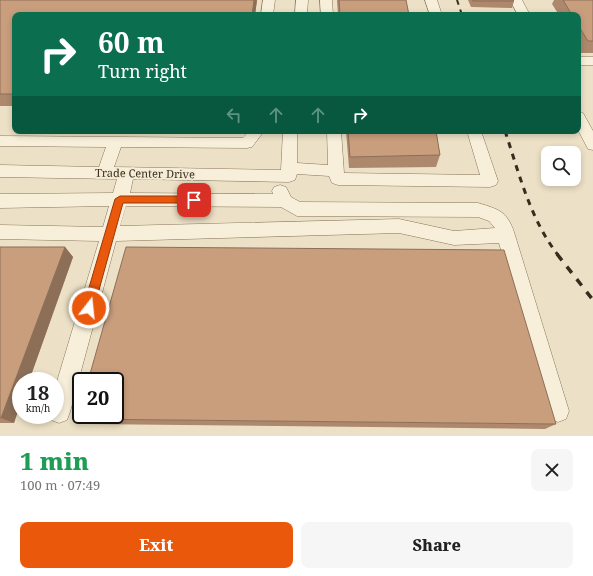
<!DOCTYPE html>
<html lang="en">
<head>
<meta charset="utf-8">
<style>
  :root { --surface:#fff; --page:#f6f6f6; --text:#222; --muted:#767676; --accent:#ea580c }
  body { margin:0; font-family:"Noto Serif",serif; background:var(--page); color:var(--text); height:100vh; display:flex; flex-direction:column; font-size:15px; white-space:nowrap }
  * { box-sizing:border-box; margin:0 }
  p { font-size:13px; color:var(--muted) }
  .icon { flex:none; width:22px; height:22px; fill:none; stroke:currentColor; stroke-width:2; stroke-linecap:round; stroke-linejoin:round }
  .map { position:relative; height:436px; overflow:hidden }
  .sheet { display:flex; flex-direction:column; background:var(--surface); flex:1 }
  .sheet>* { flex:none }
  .top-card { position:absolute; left:12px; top:12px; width:569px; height:122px; border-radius:8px; box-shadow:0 2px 6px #0003; background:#0b6e4f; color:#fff; overflow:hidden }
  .controls { position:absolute; left:541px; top:146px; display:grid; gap:8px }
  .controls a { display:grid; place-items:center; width:40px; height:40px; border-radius:8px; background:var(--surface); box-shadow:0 2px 6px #0003; font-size:20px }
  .speed { position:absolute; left:12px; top:372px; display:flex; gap:8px; font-size:20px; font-weight:700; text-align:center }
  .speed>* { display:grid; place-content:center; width:52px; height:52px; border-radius:50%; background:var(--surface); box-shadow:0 2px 6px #0003; line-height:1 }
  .speed small { font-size:10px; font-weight:400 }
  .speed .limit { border:2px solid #111; border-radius:6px; background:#fff; color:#111 }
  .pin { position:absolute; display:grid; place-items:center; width:34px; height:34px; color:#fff; margin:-17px; border-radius:8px; box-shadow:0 2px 6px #0006 }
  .me { position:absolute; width:44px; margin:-22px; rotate:16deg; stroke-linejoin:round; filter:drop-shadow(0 0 3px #0008) }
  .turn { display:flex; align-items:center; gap:14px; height:84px; padding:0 20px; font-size:18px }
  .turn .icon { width:52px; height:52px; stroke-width:2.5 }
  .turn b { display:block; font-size:28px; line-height:34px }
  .lanes { display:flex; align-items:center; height:38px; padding:0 20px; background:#0003; justify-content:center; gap:20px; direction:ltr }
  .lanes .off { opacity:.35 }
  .round { display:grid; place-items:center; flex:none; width:42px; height:42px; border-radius:8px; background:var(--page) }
  .overview { display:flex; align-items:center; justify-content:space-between; height:68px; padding:0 20px }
  h1 { font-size:24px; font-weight:800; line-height:30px; color:#1e9e55 }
  .button { display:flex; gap:8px; margin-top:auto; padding:8px 20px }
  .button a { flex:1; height:46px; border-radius:8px; background:var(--accent); color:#fff; font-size:16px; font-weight:800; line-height:46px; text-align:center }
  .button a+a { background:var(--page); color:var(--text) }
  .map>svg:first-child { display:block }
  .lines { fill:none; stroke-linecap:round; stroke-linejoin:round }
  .minor-casing { stroke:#87745c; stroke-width:1 }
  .minor { fill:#f7efd9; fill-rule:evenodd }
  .rail-far2 { stroke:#382c1f; stroke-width:2; stroke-dasharray:5 5; stroke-linecap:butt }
  .rail-far1 { stroke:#382c1f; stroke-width:3; stroke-dasharray:6 6; stroke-linecap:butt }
  .rail { stroke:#382c1f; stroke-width:3.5; stroke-dasharray:8 8; stroke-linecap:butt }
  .wall { fill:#ad886c }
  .shaded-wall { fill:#8d6f58 }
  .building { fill:#c99e7d; stroke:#8d6f58 }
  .route { fill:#ea580c; stroke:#983908 }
  .labels { text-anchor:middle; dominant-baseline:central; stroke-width:4; stroke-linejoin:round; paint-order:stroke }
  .street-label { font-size:11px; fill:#382c1f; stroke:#f4ecd5 }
</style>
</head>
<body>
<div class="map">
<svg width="593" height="436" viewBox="0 0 593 436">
  <rect width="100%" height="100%" fill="#ece1c6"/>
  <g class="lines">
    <g class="minor-casing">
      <path id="minor" d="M263,0h12l-2,15h-12z
        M296,0h12l-1,15h-12z
        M320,0h12l1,15h-12z
        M425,0h12l5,15h-12z
        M510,0h12l8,15h-12z
        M578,57h15v8h-15z
        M578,111l5,2 10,18v19l-5,-1 -10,-19z
        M249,131h15l-12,16 -5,1 -126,-1 -7,20 167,3 2,-39h14v32l31,2 -1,-34h14l3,42 136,2 -13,-44h14l17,50 -2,4 -6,2 -152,-2 -6,-2 -3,-7 -32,-2 -2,6 -6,2 -156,-3 -3,14 143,1 -1,-3 2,-4 6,-2 6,2 5,10 9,5 178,1c20,6 29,8 36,29l55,179 -3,8 -8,3 -8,-3 -3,-8 -48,-168 -45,2 -55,-12 -283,8 -46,171 -3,8 -8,3 -8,-3 -2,-5h6v-27l44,-147 -99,-2v-14l103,2 6,-21 -109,2v-14l113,-1 4,-14 -117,-2v-12l99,2 7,-20 -106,-1v-10l243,2zM126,206l155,1 16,9 181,1 11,4 6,7 -41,3 -55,-12 -279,7z"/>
    </g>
    <use href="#minor" class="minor"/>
    <path class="rail-far2" d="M457,0l5,15"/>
    <path class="rail-far1" d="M505,131c14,42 25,88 53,124"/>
    <path class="rail" d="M557,254l36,46"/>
  </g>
  <path class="wall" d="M0,0h257l-2,15h-240v91h-15z
    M337,0h69l3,15h-71z
    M468,0h45l1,1 -2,7 -41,-1z
    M554,0h39v53h-12l-3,-5v-33h-19l-7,-11z
    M346,131h90l4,24 -4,12 -87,1z
    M0,247h65l8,10 -44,124h-8l-7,42h-14z
    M78,419l478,5 -11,5 -458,-5z"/>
  <path class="shaded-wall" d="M254,0h3l-2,15h-3z
    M65,247l8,10 -44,124h-8v22l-7,20 -13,-5z"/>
  <path class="building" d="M0,0h254l-2,15h-237v79h-15z
    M339,0h67l3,15h-69z
    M472,0h41l1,1h-41z
    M563,0h30v41h-5l-10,-16v-10h-6z
    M348,131h88l4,24 -90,2z
    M0,247h65l-64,171h-1z
    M126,247l378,3 52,174 -478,-5 3,-12v8h34v-34h-27z"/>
  <path class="route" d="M120,196h74l5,4 -5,3h-71l-29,105 -2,4 -3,1 -4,-1 -2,-4 32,-109z"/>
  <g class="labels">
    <g class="street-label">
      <text transform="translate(145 173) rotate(1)">Trade Center Drive</text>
    </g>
  </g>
</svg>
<div class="controls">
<a><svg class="icon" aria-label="search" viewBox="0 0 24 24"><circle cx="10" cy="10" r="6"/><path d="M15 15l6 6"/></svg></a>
</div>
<div class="speed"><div>18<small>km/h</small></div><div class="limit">20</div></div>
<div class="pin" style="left:194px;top:200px;background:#d93025"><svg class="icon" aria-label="arrive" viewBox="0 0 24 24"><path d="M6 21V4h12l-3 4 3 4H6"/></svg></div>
<svg class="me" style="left:89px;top:308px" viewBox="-20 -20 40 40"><circle r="17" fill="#ea580c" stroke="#fff" stroke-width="3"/><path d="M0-11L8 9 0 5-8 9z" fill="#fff"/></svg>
<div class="top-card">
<div class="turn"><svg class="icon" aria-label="right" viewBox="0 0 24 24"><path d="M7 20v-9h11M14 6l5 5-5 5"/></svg><div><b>60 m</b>Turn right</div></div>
<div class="lanes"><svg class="icon off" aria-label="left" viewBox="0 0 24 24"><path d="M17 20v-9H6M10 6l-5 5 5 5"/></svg><svg class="icon off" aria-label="ahead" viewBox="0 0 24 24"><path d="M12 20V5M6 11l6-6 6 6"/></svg><svg class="icon off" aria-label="ahead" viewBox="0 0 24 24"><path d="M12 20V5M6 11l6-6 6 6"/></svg><svg class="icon" aria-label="right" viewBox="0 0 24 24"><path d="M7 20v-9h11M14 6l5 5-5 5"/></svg></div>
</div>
</div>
<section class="sheet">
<div class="overview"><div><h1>1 min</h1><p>100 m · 07:49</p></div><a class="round"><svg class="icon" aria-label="close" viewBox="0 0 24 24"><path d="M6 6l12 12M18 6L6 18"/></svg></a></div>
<div class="button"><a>Exit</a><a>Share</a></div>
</section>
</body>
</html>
